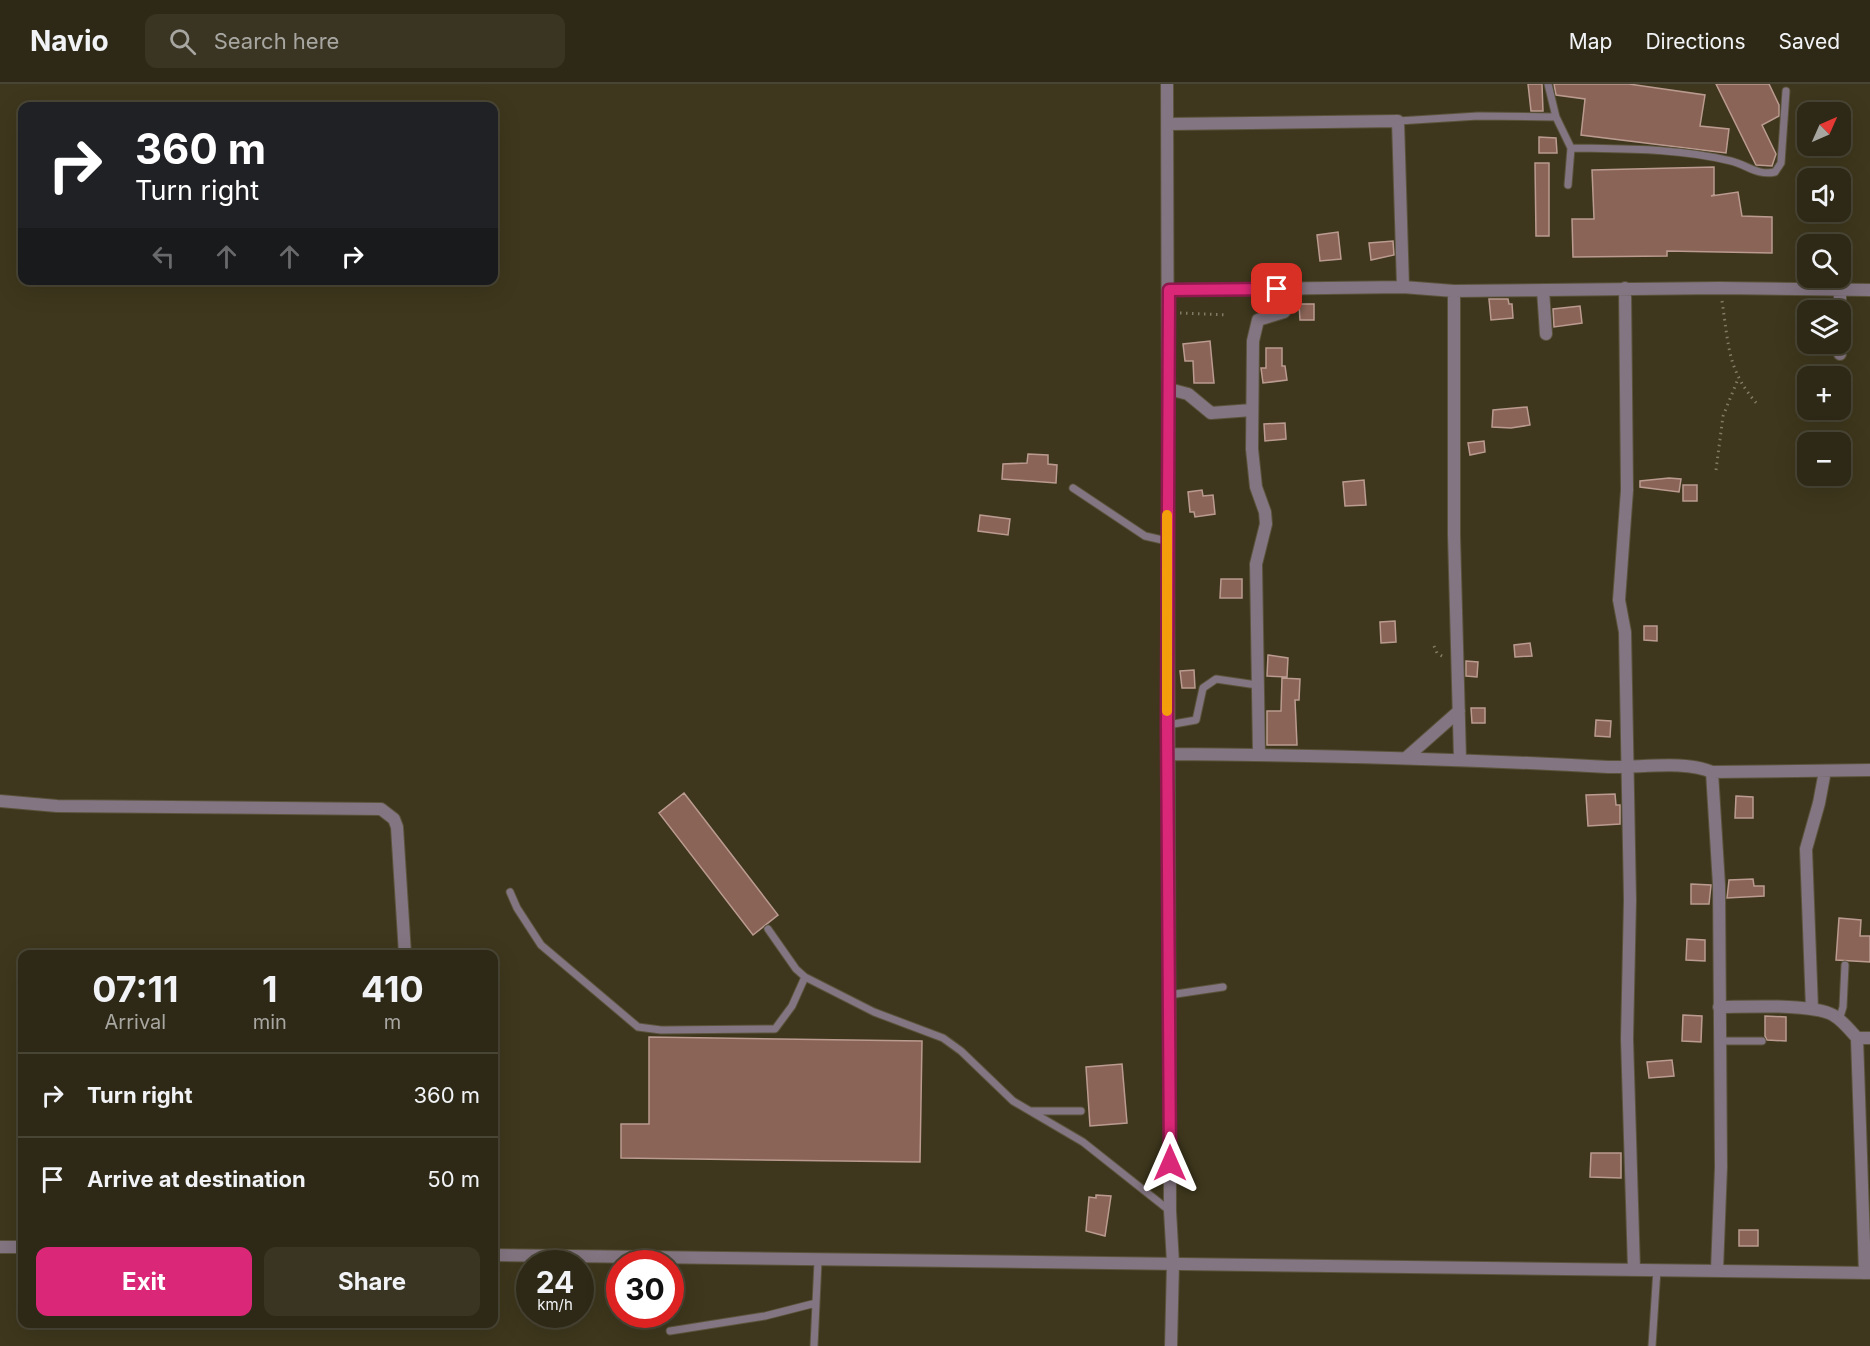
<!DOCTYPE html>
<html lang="en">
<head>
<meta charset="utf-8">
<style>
  :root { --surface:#2e2916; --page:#3a3523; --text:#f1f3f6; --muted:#a7a6a1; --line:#494535; --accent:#db2777 }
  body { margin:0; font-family:Inter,sans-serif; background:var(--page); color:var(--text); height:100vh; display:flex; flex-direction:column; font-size:22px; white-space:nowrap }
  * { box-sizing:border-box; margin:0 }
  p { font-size:20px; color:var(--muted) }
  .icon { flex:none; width:33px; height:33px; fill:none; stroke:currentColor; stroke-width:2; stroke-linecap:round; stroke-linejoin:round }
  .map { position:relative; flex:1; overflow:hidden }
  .panel { position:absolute; left:18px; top:866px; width:480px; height:378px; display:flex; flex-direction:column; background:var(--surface); border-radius:12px; box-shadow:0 6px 24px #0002,0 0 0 2px var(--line) }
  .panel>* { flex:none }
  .hud { position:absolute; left:18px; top:18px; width:480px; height:183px; border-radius:12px; box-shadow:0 6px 24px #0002,0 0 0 2px var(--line); background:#202124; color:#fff; overflow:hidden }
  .needle { width:39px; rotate:45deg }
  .fabs { position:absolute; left:1797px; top:18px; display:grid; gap:12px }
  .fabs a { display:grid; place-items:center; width:54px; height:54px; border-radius:12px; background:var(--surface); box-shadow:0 6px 24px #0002,0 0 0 2px var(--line); font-size:30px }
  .speed { position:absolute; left:516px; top:1166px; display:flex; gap:12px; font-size:30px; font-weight:700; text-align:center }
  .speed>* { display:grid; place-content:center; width:78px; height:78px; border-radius:50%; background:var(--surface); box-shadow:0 6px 24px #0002,0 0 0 2px var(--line); line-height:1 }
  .speed small { font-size:15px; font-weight:400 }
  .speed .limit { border:9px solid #d22; background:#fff; color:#111 }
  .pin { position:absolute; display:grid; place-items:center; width:51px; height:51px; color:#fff; margin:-26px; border-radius:12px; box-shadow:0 3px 9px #0006 }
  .me { position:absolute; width:66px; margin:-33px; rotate:0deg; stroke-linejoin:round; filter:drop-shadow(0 0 4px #0008) }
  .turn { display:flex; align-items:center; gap:21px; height:126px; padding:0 18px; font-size:27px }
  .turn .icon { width:78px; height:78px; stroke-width:2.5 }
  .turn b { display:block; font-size:42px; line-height:51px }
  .lanes { display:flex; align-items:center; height:57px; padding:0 18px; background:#0003; justify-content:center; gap:30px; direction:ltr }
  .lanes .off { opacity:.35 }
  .eta { display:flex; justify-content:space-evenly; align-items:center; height:102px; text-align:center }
  .eta b { font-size:36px; font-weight:700; line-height:42px }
  .button { display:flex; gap:12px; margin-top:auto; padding:12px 18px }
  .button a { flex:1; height:69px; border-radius:12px; background:var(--accent); color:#fff; font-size:24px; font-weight:700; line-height:69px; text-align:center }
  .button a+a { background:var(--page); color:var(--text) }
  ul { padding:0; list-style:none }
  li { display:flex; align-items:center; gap:18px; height:84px; padding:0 18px; border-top:2px solid var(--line) }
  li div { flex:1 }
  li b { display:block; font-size:22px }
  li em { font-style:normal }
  header { display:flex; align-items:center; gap:36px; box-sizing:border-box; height:84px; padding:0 30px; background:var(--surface); border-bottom:2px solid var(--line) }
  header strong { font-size:28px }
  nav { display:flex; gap:33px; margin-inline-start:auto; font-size:21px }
  .search { width:420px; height:54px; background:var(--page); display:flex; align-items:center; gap:15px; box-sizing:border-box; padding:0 21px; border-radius:12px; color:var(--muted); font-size:22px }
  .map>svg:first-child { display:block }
  .building { fill:#8a6457; stroke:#bb9b90; stroke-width:1.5 }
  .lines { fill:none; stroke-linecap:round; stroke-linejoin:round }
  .service-casing { stroke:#5a533b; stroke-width:9 }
  .minor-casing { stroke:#5a533b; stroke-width:14 }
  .tertiary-casing { stroke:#5a533b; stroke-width:14 }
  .path { stroke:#817b65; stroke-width:3; stroke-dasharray:1.5 4.5; stroke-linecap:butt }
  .service { stroke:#837581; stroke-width:7 }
  .minor { stroke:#837581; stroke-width:12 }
  .tertiary { stroke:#837581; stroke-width:12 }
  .route-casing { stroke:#8e194d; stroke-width:15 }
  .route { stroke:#db2777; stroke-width:10 }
  .slow { stroke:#f59e0b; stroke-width:10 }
</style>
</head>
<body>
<header>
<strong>Navio</strong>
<div class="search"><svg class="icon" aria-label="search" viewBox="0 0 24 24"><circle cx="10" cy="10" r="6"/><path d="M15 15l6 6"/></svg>Search here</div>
<nav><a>Map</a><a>Directions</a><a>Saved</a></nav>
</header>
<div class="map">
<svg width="1870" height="1262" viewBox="0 0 1870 1262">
  <rect width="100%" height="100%" fill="#3e371d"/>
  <path class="building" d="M1528,0h14l1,27h-12z
    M1554,0h75l76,11 -5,31 29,3 -3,24 -145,-18 4,-36 -29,-4z
    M1716,0h53l10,21v11l-17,9 14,29 -4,12 -16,-1z
    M1539,53l17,1 1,15h-18z
    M1535,79h14v73h-13z
    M1714,83v28l-3,1 27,-4 4,24 30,1v36l-105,-2v5l-94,1 -1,-38h22l-2,-49z
    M1338,148l3,27 -21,2 -3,-26z
    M1393,157l1,14 -23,5 -2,-17z
    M1489,215h19l1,5h3l1,14 -22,2z
    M1299,220h15v16h-14z
    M1580,222l2,17 -28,4 -1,-18z
    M1210,257l4,42h-20l-1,-22h-8l-2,-17z
    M1266,264h16v18h3l2,14 -24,3 -2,-15h5z
    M1527,323l3,18 -19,3 -19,-1 1,-17z
    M1285,339l1,16 -21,2 -1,-17z
    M1484,357l1,11 -15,3 -2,-12z
    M1028,370l20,1v9l9,1 -1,18 -54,-4 1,-15 24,-1z
    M1669,394l12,1 -2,13 -39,-5v-6z
    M1364,396l2,25 -21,1 -2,-24z
    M1683,401h14v16h-14z
    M1202,406l1,6 10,-1 2,19 -20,3 -1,-5h-4l-2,-20z
    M980,431l30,4 -2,16 -30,-4z
    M1221,495h21v19h-22z
    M1395,537l1,21 -15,1 -1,-21z
    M1644,542h13v15l-13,-1z
    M1530,559l2,13 -17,1 -1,-12z
    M1268,571l20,3 -1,19 -20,-1z
    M1466,577l12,1 -1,15 -11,-1z
    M1194,586l1,18h-13l-2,-17z
    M1282,594l18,1 -1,21h-4l2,45h-30v-34h14z
    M1471,624h14v15h-13z
    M1596,636l15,1 -1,16 -15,-1z
    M684,709l94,122 -25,20 -94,-122z
    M1615,710l1,11h4v19l-32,2 -2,-31z
    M1736,712l17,1v21h-18z
    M1753,795l1,7h10v10l-37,2 2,-18z
    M1691,800l20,1 -2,19h-18z
    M1839,834l22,2 -1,16h10v26l-34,-2z
    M1687,855l18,1v21l-19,-1z
    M1683,931l19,1 -1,26 -19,-1z
    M1765,932l21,1v24l-19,-1 -2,-4z
    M649,953l273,4 -2,121 -299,-4v-34h28z
    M1672,976l2,16 -25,2 -2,-16z
    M1122,980l5,59 -37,3 -4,-59z
    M1591,1069h30v25l-31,-1z
    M1096,1111l15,1 -6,40 -19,-5 3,-34 7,1z
    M1739,1146h19v16h-19z"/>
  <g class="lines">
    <g class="service-casing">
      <path id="service" d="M1548,0l8,33 15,31c54,1 108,0 160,13 16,4 27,15 44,11l6,-9 5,-72
        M1398,37l80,-5 78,1
        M1568,101l3,-37
        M1073,404l72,48 22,5
        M1168,641l28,-5 7,-32 13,-9 41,6
        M510,808l7,16 24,37 97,82 23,3 114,-1 17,-23 13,-29
        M768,845l28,40 9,8 69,35 69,26 18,13 52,50 70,41 87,69
        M1169,911l54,-8
        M1839,936l4,-13 2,-42
        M1719,957h43
        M1032,1027h49
        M670,1247l95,-15 51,-13
        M814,1262l4,-85
        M1652,1262l5,-77"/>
    </g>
    <g class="minor-casing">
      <path id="minor" d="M1167,0l3,1127 3,52 -2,83
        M1168,40l230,-3 5,166 -234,3
        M1403,203l51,4v244l6,224
        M1625,204l2,202 -8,110 6,32 5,268 -3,139 7,230
        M1840,205v21
        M1543,206l3,44
        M1454,207l265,-3 151,2
        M1840,260v10
        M1169,305l19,5 23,19 41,-3
        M1168,670c147,1 293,5 440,13 31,1 77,-7 104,5l7,113 2,282 -4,103
        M1259,671l-3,-191 10,-40 -1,-12 -9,-25 -4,-38 1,-108 5,-21 26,-8 15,-24
        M1407,673l52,-46
        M1712,688l158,-2
        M0,717l57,5 324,3 13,10 3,8 8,127
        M1719,923c25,0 93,-4 114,8 9,5 17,15 24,23l8,235
        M1812,925l-6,-160 13,-46 6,-32
        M1857,954h13"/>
    </g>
    <g class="tertiary-casing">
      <path id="tertiary" d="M0,1163h22
        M494,1171l1376,18"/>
    </g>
    <path class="path" d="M1722,217c7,45 5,70 37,105
      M1180,229l47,2
      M1716,386l7,-54 15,-37
      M1434,562l3,7 8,5"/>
    <use href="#service" class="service"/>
    <use href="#minor" class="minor"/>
    <use href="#tertiary" class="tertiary"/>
  </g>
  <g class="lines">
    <g class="route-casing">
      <path id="route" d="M1170,1079l-3,-438 2,-435 108,-1"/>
    </g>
    <use href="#route" class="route"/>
    <path class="slow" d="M1167,627v-196"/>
  </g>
</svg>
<div class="fabs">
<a><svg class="needle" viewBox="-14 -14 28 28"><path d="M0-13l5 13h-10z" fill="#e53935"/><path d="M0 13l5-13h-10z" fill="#a7a6a1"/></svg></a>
<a><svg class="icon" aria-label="sound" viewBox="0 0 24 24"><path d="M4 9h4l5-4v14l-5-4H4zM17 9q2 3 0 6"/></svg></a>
<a><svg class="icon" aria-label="search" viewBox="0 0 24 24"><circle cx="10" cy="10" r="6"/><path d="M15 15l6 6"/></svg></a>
<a><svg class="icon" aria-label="layers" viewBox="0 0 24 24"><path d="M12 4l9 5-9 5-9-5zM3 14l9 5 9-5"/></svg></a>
<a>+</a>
<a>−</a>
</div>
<div class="speed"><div>24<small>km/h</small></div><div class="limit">30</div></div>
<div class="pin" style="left:1277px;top:205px;background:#d93025"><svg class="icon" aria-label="arrive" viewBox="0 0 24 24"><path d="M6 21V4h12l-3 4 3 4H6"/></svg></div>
<svg class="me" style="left:1170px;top:1079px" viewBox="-20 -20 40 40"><path d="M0-17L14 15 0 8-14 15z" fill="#db2777" stroke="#fff" stroke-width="4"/></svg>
<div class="hud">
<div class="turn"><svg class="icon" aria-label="right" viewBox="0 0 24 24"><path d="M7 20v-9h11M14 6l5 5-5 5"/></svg><div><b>360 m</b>Turn right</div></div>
<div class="lanes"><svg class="icon off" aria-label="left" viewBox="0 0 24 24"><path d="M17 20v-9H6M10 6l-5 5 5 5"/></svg><svg class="icon off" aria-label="ahead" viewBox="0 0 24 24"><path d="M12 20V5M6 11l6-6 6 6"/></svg><svg class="icon off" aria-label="ahead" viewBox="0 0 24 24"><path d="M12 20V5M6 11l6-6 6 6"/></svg><svg class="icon" aria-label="right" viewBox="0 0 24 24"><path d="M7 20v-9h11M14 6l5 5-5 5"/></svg></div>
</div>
<section class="panel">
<div class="eta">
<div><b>07:11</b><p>Arrival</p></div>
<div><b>1</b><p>min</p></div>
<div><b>410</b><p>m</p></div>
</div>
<ul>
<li><svg class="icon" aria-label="right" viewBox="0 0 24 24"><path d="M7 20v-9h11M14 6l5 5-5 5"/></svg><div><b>Turn right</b></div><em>360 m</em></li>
<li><svg class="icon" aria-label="arrive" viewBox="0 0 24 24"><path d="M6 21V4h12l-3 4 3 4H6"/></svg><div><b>Arrive at destination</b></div><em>50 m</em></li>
</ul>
<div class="button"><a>Exit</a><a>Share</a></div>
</section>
</div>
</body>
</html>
